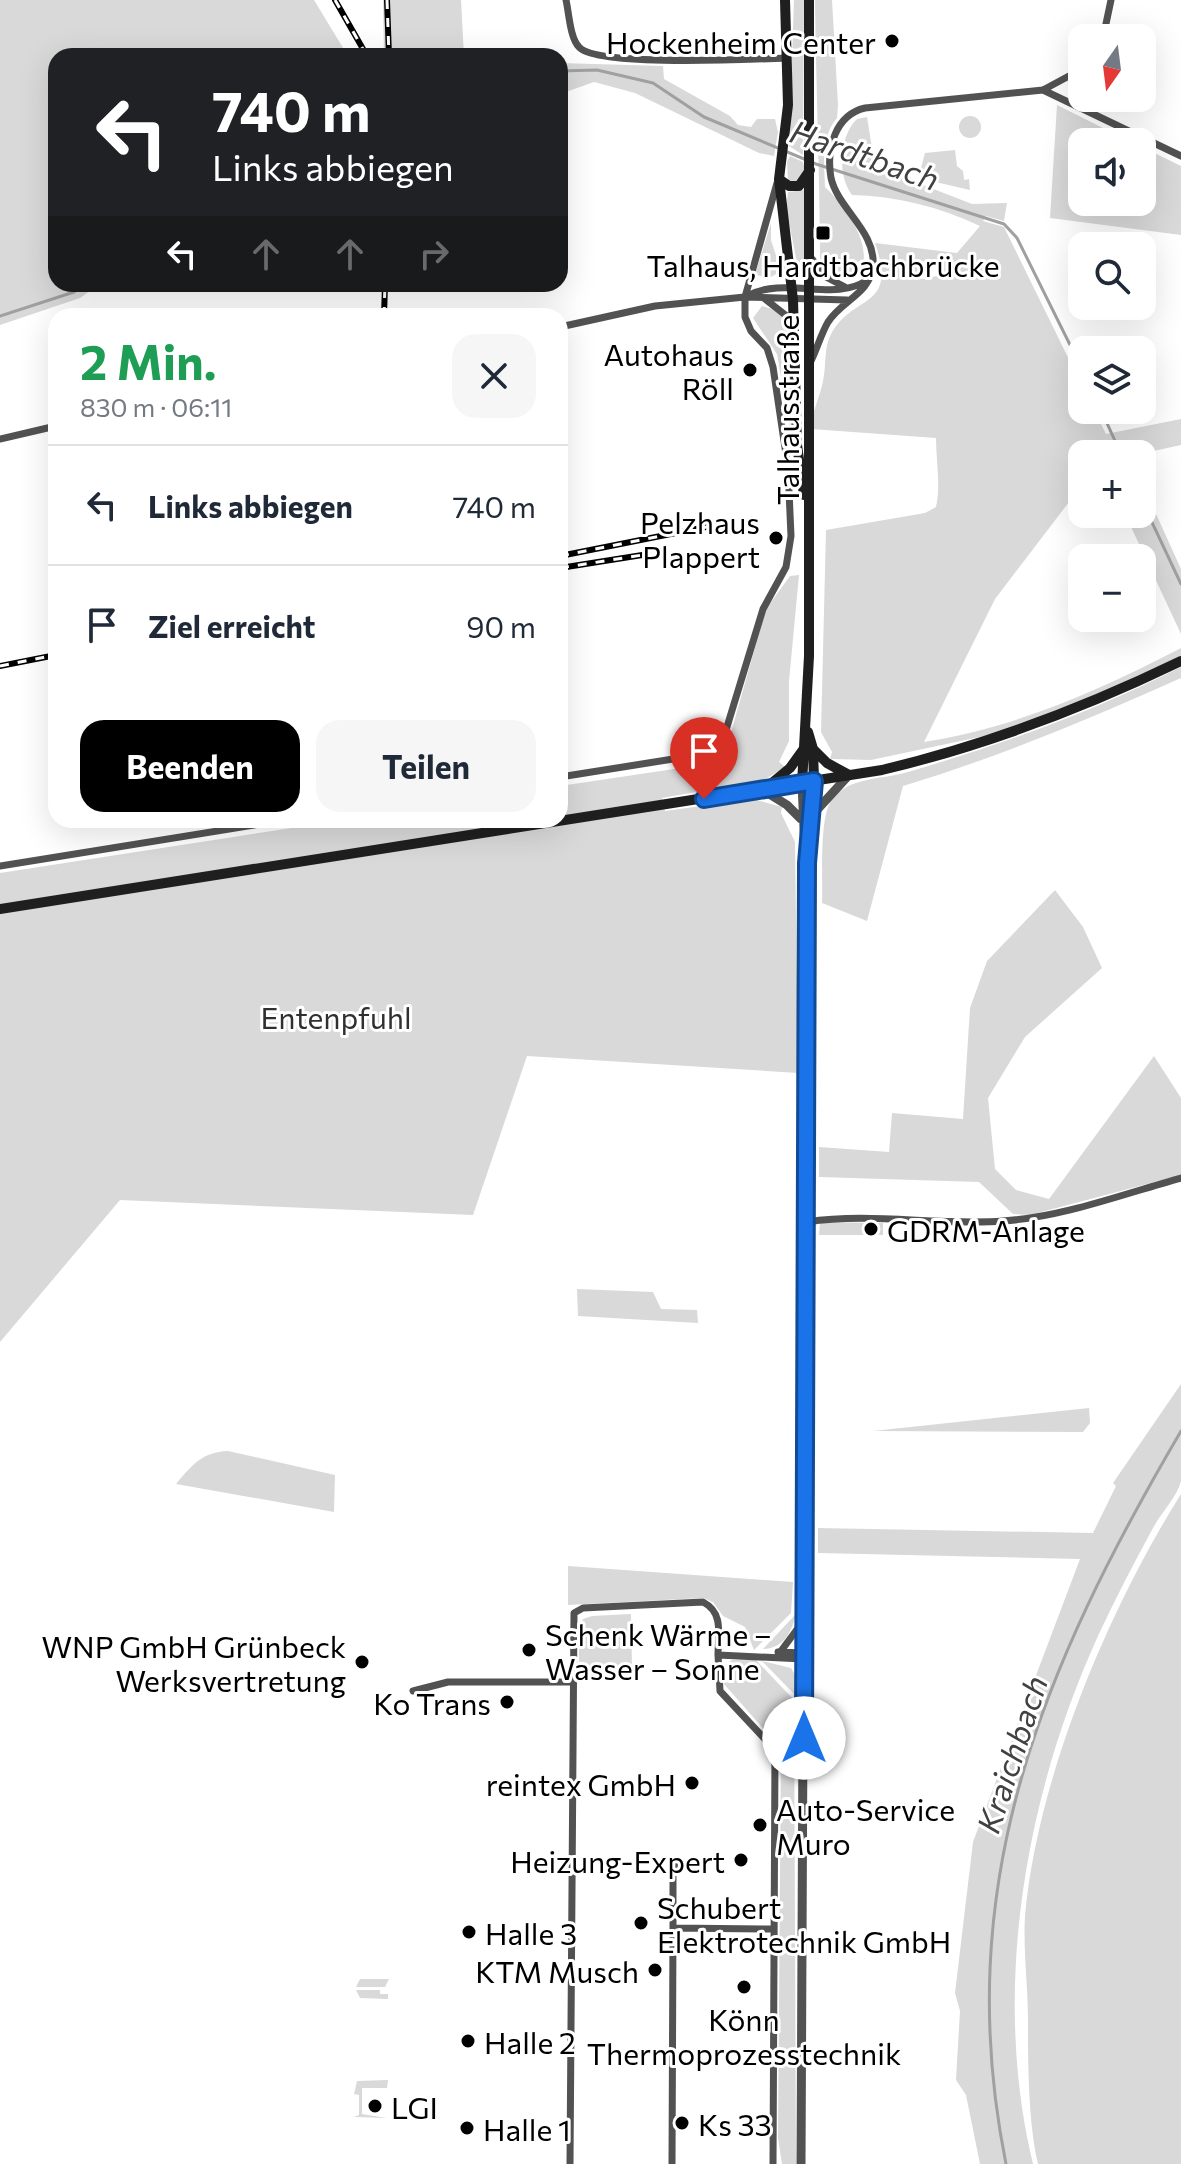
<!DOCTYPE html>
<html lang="de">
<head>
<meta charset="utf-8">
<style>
  :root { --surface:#fff; --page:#f6f6f7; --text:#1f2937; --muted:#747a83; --line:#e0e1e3; --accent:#000 }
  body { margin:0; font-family:Commissioner,sans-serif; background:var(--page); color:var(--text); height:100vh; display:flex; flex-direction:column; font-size:30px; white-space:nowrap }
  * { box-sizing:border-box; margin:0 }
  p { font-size:26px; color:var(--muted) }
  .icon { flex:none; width:44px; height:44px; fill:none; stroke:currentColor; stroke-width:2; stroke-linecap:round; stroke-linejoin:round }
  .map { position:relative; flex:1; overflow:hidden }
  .drawer { position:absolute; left:48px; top:308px; width:520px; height:520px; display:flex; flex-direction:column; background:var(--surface); border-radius:24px; box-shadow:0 8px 32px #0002 }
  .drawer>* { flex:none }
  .banner { position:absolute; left:48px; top:48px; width:520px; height:244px; border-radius:24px; box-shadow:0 8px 32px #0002; background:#202124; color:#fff; overflow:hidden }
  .needle { width:52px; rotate:194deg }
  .fabs { position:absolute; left:1068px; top:24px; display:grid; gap:16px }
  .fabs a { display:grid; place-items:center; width:88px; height:88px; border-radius:16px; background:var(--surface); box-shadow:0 8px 32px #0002; font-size:40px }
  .pin { position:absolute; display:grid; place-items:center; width:68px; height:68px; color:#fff; margin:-82px -34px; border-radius:50% 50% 50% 0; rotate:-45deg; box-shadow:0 0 8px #0007 }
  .pin .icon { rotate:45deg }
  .me { position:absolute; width:88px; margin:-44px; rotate:0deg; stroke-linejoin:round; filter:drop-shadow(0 0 6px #0008) }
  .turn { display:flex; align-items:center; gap:28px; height:168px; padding:0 32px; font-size:36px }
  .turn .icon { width:104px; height:104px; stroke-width:2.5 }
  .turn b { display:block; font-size:56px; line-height:68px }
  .lanes { display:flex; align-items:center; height:76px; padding:0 32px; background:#0003; justify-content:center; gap:40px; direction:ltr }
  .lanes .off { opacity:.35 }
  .round { display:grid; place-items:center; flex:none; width:84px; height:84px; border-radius:24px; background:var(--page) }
  .head { display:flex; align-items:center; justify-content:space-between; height:136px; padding:0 32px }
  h1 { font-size:48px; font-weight:700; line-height:60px; color:#1e9e55 }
  .button { display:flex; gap:16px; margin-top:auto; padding:16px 32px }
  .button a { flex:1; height:92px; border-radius:24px; background:var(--accent); color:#fff; font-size:32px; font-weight:700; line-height:92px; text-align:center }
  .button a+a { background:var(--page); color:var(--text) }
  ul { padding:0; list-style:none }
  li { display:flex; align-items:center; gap:24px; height:120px; padding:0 32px; border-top:2px solid var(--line) }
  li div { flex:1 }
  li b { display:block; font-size:30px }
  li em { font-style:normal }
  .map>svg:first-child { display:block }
  .green { fill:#d9d9d9; fill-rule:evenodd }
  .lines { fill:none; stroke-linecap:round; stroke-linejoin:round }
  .stream { stroke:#a0a0a0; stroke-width:3 }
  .minor { stroke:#525252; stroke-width:7 }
  .tertiary { stroke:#525252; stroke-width:9 }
  .secondary { stroke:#1f1f1f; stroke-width:10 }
  .rail-casing { stroke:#000; stroke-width:6 }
  .rail { stroke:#fff; stroke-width:3; stroke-dasharray:9; stroke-linecap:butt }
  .route-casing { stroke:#114b97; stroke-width:20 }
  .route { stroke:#1a73e8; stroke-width:14 }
  .poi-dot { fill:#000; stroke:#fff; stroke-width:3 }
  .labels { text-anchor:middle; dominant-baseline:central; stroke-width:6; stroke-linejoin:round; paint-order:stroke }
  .poi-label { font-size:30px; fill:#000; stroke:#fff; text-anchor:start }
  .street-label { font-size:30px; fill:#000; stroke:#fff }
  .park-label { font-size:30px; fill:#303030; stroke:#fff }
  .water-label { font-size:32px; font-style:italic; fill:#414141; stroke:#fff }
</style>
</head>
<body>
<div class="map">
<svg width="1181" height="2164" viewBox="0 0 1181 2164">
  <rect width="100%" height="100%" fill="#fff"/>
  <path class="green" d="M0,0h314l34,56h-292v228h44l-20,14 -80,27z
    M383,0h78l3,56h-80z
    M794,0h10l-1,155 -14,-9z
    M815,0h17l6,105 -1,13c-16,18 -13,45 -12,69 19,18 44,51 38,79l-17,13 -13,-2 -13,-15c0,-81 -4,-175 -5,-262z
    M560,63l103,3 1,13 66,37 8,9 13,2 6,-8h18l3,13 -4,24 -15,-3 -124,-60 -41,-11 -34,12z
    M1057,105l74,37h-49v60h60v-55l39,19v69l-131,-17z
    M959 127a11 11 0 1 1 22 0a11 11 0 1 1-22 0Z
    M867,117l9,56h32l5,8 59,23 35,-1 -3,18 -18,-5 -3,5 21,6 78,159v24h12l12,24 75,-15v26l-41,9h-58v31l-87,114 -71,143c91,-14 176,-52 257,-94v9l-133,60 -59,18 -118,25 -41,-1 2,-7 -11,-20 5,-202 99,-17 11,-6c5,-22 0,-46 0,-69l-125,-9c1,-18 9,-32 12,-48 4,-18 0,-32 9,-49 23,-39 66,-23 43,-89l82,10 23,-27c-40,-19 -84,-30 -128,-31 -15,-19 -13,-59 5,-76zM924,261l20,7 -2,7 -20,4 -4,-4 1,-11z
    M955,150l2,16 6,5 1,9 5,-1 1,11 -39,-9 -10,-13 4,-15z
    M790,156l13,6 2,8 -6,13 -11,-2 -1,-19z
    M804,190v84l-5,-1 -13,-66 2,-15z
    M771,223v17l10,31 -10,6 -16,-2z
    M762,306l17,5 10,16 8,142 -20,-115 -24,-36z
    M1142,483l39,86v65l-56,-120h17z
    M799,575l-10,106v60l-10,21 6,5 -21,13 -102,18 3,13 88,-12 29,8 -1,6 14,29 3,231 -271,-17 -54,159 -353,-15 -120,142v-469l343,-53h217v-34l141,-21 29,-29 36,-127 24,-33z
    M1181,667v11c-92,41 -182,79 -278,108l-36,135 -45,-18c1,-24 -3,-84 9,-102 17,-25 51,-21 77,-29 99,-29 181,-59 273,-105z
    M1055,890l28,37 19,41 -77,69 -37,61 7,71 21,21 33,9 105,-143 27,42v77l-151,40 -17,-1 -34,-32 -160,-5v-30l70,5 3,-39 71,6 7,-111 17,-47z
    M820,1222l63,1v12h-64z
    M577,1289l76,3 8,17 36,1 1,13 -120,-7z
    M1181,1384c0,27 0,71 0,97 -4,16 -20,32 -28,47 -19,35 -38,71 -55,108 -73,160 -107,355 -65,528h-53l-14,-69 -10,-15 4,-69 -5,-18 18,-151 107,-283 -262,-6v-25l275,5 23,-47 -3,-3z
    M1089,1408l1,15 -7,9 -210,-1z
    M228,1451l107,24 -1,37 -158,-28c16,-19 26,-32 52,-33z
    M1181,1494v670h-143c-10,-43 -10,-101 -10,-145 0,-33 -5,-69 -3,-103 12,-137 83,-306 156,-422z
    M568,1566l225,16 -2,31 -37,37 -9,-23 -22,-11 -10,-14 -10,-4 -135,7z
    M631,1614l1,55h-53v-41l4,-9 9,-3z
    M796,1614c-5,19 -12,34 -33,35z
    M755,1659l39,41 2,464h-14l-4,-26 3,-389 -57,-65 1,-19 7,-5z
    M762,1661l29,7 6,10v19z
    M360,1979h29l-4,8h-29z
    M356,1990h24v4h8v5l-28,-1z
    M388,2080l-1,8h-25v26l25,4 -33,-1 5,-2v-20l-5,-1 3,-13z"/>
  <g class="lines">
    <path class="stream" d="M560,71l37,-1 56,13 51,34 112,47 188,60 13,14 65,131
      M0,316l74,-24 11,-8
      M1101,410l20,44
      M1142,501l39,83
      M1006,2164c-56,-279 36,-496 175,-733"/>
    <path class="minor" d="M566,0c3,13 4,38 13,47 16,20 175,12 208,11
      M1103,38l8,-38
      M1074,76l5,31
      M1043,90l138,66
      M812,259l14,18 19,10
      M747,296c38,-21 88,7 120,-16
      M765,299l28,22
      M560,327l95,-21 90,-9 102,3
      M811,361c6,-12 10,-27 17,-39 14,-22 42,-28 45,-56 3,-35 -35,-57 -42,-88 -5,-29 4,-63 34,-70l178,-18 39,-21
      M0,439l56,-13
      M560,777l132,-21 34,-26 37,-121 23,-42 5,-31 -3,-68 -15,-101 -6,-19 -16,-17 -6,-14v-20l32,-114
      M0,866l285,-46
      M807,1222c64,-10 131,4 196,-1 60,-4 120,-27 178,-43
      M781,1651l23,-31
      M778,1652l26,1
      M413,1691l35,-9h123
      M673,1928v-54l6,-11
      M570,2164l4,-551 9,-5 120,-6c21,11 15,32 15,53
      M672,2164l1,-236 101,1
      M773,2164l2,-414 -55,-59 -2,-36 85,4"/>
    <path class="tertiary" d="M802,784l3,66
      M763,790l24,15 14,14
      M815,812l33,-36
      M801,2164l6,-1306 7,-77"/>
    <path class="secondary" d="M785,0l3,105 -9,74 14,121 4,145 7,50
      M779,179l10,7h10l11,-16
      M808,732l5,17 1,32
      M813,749l14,14 22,12
      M802,784l7,-128v-656
      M767,787l23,-19 13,-18
      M0,909l882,-139c105,-25 202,-62 299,-109"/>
    <g class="rail-casing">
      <path id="rail" d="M335,0l32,56
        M387,0l2,56
        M384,316l1,-32
        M560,556l151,-30
        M560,568l95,-15
        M0,666l56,-11"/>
    </g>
    <use href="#rail" class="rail"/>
  </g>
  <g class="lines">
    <g class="route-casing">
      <path id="route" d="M704,799l110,-18 -7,82 -3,875"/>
    </g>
    <use href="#route" class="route"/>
  </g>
  <g class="poi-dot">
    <circle cx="892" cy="41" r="8"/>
    <rect x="815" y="225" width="16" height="16" rx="4"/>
    <circle cx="750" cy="370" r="8"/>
    <circle cx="776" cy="538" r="8"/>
    <circle cx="871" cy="1229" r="8"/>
    <circle cx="529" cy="1650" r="8"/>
    <circle cx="362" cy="1662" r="8"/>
    <circle cx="507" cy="1702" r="8"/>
    <circle cx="692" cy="1783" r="8"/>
    <circle cx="760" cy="1825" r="8"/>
    <circle cx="741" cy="1860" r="8"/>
    <circle cx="641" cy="1923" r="8"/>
    <circle cx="469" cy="1932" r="8"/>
    <circle cx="655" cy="1970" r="8"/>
    <circle cx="744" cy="1987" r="8"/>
    <circle cx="468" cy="2041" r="8"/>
    <circle cx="375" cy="2106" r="8"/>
    <circle cx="682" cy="2123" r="8"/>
    <circle cx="467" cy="2128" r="8"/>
  </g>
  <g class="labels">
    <g class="poi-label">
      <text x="876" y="41" text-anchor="end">Hockenheim Center</text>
      <text x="823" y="264" text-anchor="middle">Talhaus, Hardtbachbrücke</text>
      <text x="734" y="353" text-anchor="end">Autohaus<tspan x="734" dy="34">Röll</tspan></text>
      <text x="760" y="521" text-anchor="end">Pelzhaus<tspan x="760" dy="34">Plappert</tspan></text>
      <text x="887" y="1229">GDRM-Anlage</text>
      <text x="545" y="1633">Schenk Wärme –<tspan x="545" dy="34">Wasser – Sonne</tspan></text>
      <text x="346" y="1645" text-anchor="end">WNP GmbH Grünbeck<tspan x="346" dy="34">Werksvertretung</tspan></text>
      <text x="491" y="1702" text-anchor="end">Ko Trans</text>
      <text x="676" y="1783" text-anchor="end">reintex GmbH</text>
      <text x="776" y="1808">Auto-Service<tspan x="776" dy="34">Muro</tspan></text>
      <text x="725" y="1860" text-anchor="end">Heizung-Expert</text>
      <text x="657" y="1906">Schubert<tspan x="657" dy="34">Elektrotechnik GmbH</tspan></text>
      <text x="485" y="1932">Halle 3</text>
      <text x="639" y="1970" text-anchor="end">KTM Musch</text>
      <text x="744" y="2018" text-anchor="middle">Könn<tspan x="744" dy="34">Thermoprozesstechnik</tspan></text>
      <text x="484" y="2041">Halle 2</text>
      <text x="391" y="2106">LGI</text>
      <text x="698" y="2123">Ks 33</text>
      <text x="483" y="2128">Halle 1</text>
    </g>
    <g class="street-label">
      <text transform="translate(786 410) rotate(-90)">Talhausstraße</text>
    </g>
    <g class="park-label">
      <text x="336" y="1016">Entenpfuhl</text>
    </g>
    <g class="water-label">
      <text transform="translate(865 154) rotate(19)">Hardtbach</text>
      <text transform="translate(1011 1754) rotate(-72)">Kraichbach</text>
    </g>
  </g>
</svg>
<div class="fabs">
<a><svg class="needle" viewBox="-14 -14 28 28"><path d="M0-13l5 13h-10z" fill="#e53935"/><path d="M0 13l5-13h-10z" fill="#747a83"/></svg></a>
<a><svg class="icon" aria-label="sound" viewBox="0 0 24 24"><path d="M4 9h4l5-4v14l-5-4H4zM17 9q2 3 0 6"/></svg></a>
<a><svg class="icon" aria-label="search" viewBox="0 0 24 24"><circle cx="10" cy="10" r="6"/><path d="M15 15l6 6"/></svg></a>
<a><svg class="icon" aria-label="layers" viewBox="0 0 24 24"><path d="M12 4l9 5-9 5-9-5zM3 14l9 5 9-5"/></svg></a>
<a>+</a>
<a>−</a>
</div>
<div class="pin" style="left:704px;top:799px;background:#d93025"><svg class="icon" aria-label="arrive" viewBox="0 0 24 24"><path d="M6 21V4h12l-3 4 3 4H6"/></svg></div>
<svg class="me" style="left:804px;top:1738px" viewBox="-20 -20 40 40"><circle r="19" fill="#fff"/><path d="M0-13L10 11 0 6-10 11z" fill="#1a73e8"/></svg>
<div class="banner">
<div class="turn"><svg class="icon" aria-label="left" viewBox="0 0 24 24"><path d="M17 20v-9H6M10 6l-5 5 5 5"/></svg><div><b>740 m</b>Links abbiegen</div></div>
<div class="lanes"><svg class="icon" aria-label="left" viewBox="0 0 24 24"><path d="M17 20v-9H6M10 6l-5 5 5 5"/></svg><svg class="icon off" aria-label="ahead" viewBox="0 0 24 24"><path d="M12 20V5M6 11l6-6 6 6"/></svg><svg class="icon off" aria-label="ahead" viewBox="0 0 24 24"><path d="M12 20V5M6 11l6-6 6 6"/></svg><svg class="icon off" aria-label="right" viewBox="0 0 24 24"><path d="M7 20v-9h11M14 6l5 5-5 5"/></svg></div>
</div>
<section class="drawer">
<div class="head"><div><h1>2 Min.</h1><p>830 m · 06:11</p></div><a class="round"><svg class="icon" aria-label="close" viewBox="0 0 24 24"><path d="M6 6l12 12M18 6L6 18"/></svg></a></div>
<ul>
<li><svg class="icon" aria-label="left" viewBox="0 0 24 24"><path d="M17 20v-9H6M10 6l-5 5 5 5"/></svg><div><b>Links abbiegen</b></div><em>740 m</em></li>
<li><svg class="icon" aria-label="arrive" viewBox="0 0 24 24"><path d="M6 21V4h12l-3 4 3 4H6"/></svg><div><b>Ziel erreicht</b></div><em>90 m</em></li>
</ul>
<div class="button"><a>Beenden</a><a>Teilen</a></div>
</section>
</div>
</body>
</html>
